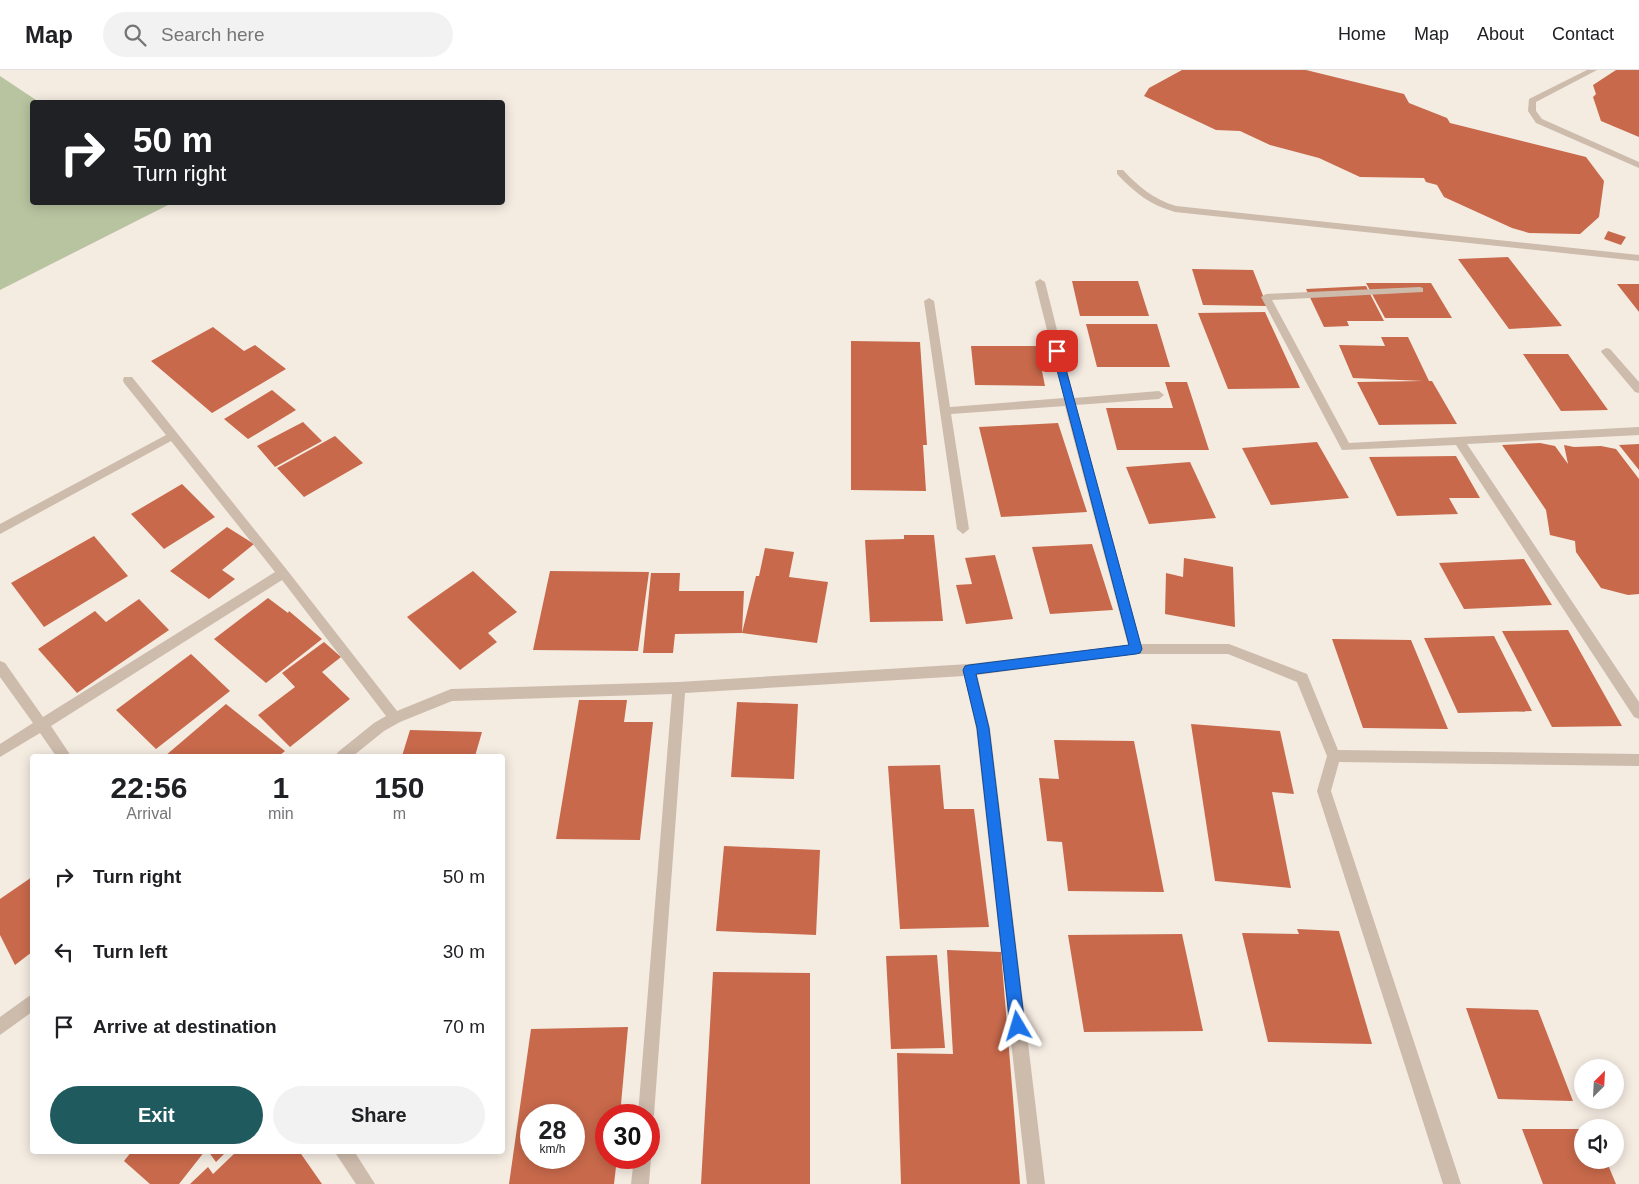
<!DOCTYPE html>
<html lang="en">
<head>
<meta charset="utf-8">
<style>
  :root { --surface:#fff; --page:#f2f2f2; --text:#202124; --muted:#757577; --line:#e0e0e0; --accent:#1f5a5e }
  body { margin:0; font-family:Helvetica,sans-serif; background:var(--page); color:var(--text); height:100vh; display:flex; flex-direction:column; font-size:19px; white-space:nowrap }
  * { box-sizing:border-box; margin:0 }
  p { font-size:16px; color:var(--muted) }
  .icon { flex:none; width:28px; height:28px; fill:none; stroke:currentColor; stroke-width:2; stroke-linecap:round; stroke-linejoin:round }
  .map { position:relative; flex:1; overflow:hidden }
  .sheet { position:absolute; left:30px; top:684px; width:475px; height:400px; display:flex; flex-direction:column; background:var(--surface); border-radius:5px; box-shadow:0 2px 12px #0003 }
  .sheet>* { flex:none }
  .top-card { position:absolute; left:30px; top:30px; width:475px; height:105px; border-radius:5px; box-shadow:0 2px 12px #0003; background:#202124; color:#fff; overflow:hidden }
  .needle { width:32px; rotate:24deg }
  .buttons { position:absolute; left:1574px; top:989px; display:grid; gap:10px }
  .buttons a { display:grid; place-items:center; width:50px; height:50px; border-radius:50%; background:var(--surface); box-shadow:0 2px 12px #0003; font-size:25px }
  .speed { position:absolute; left:520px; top:1034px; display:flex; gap:10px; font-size:25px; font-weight:700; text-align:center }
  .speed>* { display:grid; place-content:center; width:65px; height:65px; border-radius:50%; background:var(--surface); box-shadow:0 2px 12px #0003; line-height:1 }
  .speed small { font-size:12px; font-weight:400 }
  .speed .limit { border:8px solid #d22; background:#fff; color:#111 }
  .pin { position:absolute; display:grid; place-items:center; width:42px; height:42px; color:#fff; margin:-21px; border-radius:10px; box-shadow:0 2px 8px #0006 }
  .me { position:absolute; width:55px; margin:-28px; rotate:353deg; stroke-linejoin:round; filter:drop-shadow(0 0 4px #0008) }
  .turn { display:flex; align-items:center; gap:18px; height:105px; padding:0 20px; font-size:22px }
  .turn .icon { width:65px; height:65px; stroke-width:2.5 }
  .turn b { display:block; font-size:35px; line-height:42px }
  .eta { display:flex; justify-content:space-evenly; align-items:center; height:85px; text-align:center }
  .eta b { font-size:30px; font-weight:700; line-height:35px }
  .button { display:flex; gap:10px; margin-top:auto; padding:10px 20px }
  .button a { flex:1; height:58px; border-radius:30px; background:var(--accent); color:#fff; font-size:20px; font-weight:700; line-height:58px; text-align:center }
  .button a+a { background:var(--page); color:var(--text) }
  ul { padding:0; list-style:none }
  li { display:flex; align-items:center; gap:15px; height:75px; padding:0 20px }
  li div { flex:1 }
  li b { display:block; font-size:19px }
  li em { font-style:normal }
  header { display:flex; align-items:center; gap:30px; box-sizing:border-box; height:70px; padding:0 25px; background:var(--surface); border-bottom:1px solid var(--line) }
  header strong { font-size:24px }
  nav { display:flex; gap:28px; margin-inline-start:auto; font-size:18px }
  .search { width:350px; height:45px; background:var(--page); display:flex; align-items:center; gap:12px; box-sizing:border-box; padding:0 18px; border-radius:28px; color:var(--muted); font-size:19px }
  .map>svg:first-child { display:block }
  .green { fill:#b8c4a0 }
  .building { fill:#c8694b; fill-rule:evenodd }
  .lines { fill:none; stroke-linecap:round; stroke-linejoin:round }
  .lane { fill:#cdbbac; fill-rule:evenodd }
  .street { fill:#cdbbac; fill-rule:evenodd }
  .route { fill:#1a73e8; stroke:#114b97 }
</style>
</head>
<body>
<header>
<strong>Map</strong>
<div class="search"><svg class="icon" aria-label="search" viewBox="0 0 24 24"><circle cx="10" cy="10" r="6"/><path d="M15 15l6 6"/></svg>Search here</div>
<nav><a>Home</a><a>Map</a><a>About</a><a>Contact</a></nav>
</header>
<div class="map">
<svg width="1639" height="1114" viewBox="0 0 1639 1114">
  <rect width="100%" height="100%" fill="#f4ebe1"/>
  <path class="green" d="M0,6l39,26h-7v100l140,1 -172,87z"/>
  <path class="building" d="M1182,0h124l94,23 4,1 5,9 38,15 3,5 136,34 18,24 -5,36 -19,17 -51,-1 -17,-5 -68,-31 -7,-12 -11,-3 -2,-4 -64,-1 -41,-19 -49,-13 -30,-14 -24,-1 -72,-34 5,-8z
    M1616,0h23v67l-38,-16 -8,-24 3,-3 -3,-9z
    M1608,161l18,6 -5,8 -17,-6z
    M1508,187l54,69 -53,3 -51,-70z
    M1192,199l61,1 14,36 -64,-1z
    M1072,211h66l11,35h-69z
    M1366,213h65l21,35h-67z
    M1617,214h22v28z
    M1366,216l18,35h-37l2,5 -25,1 -18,-38z
    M1265,242l35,76 -72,1 -30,-76z
    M1086,254h71l13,43h-73z
    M213,257l31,24 11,-6 31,24 -74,44 -61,-52z
    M1381,267h27l21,44h3l25,43 -78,1 -22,-43 66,-1 -70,-3 -14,-33 46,1z
    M851,271l69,1 7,103h-4l3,46 -75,-1z
    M971,276h66l8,40 -70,-1z
    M1523,284h45l40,56 -47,1z
    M1165,312h22l22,68h-92l-11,-42h67z
    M272,320l24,20 -48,29 -24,-20z
    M303,352l19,19 -47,26 -18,-21z
    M1058,353l29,89 -86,5 -22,-90z
    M335,366l28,27 -59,34 -27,-29z
    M1317,372l32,56 -78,7 -29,-57z
    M1540,373l15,3 13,18 -4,-19 10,2 27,-1 15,3 23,30v115l-11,1 -27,-7 -25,-36 -1,-11 -25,-6 -4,-25 -44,-65z
    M1639,374v26l-20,-25z
    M1456,386l24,42h-31l9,16 -61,2 -28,-59z
    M1190,392l26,56 -67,6 -23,-57z
    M182,414l33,33 -51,32 -33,-35z
    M227,457l27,17 -32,26 13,9 -26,20 -39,-28z
    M904,465h30l9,86 -73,1 -5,-82 39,-1z
    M94,466l34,40 -84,51 -33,-44z
    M1092,474l21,66 -63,4 -18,-67z
    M765,478l29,4 -5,25 39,5 -11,61 -75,-10 14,-57h3z
    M995,485l18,64 -47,5 -10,-39 16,-1 -7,-26z
    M1184,488l49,9 2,60 -70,-13 1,-41 17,4z
    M1524,489l28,46 -88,4 -25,-46z
    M473,501l44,41 -29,21 9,9 -37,28 -53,-53z
    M550,501l99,1 -11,79 -105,-1z
    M651,503h29l-1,18h65l-2,42 -67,1 -2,19h-30z
    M268,528l20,15 1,-2 33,28 -56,44 -52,-44z
    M139,529l30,31 -92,63 -39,-44 57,-38 11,11z
    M1568,560l54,96 -70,1 -50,-96z
    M1494,566l38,75 -74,2 -34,-75z
    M1332,569l79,1 37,89 -85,-1z
    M324,572l17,15 -19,15 28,27 -60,48 -32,-32 37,-28 -13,-14z
    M191,584l39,37 -74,58 -40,-39z
    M579,630h48l-3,22h29l-13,118 -84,-1z
    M737,632l61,2 -4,75 -63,-2z
    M226,634l59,47 -6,5h-71l-2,-2 -2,2h-39z
    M1191,654l89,7 14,63 -22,-2 19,96 -76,-7z
    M410,660l72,2 -7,24h-73z
    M1054,670l80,1 30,151 -96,-1 -6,-49 -15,-1 -8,-63 20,1z
    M940,695l4,44h30l15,118 -89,2 -12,-163z
    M724,776l96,4 -4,85 -100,-4z
    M32,807v75l-17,13 -15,-30v-36z
    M1297,859l42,2 33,113 -104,-2 -26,-109 57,1z
    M1182,864l21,97 -119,1 -16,-97z
    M947,880l54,2 19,232h-119l-4,-131 56,1z
    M937,885l8,93 -54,1 -5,-93z
    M713,902l97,1v211h-109z
    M1466,938l72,2 35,91 -75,-2z
    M628,957l-8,88h-14v43h11l-3,26h-105l22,-155zM531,1045h43v43h-43z
    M1522,1059h60v31h24l10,24h-73z
    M132,1081h73l-26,33h-29l-26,-23z
    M208,1081h19l-11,11z
    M237,1081h62l23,33h-132l18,-17 5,7z"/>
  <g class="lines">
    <path class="lane" d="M1117,100h6c16,17 30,29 53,36l463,49v6l-464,-49c-25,-7 -41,-20 -58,-38z"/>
    <path class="street" d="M1587,0h10l-61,32v9l6,8 97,43v6l-103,-45 -8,-12 1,-12z
      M1040,209l5,3 29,116 85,-7 5,4 -5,4 -83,6 65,239h88l78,30 31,76 301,4v12l-300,-4 -8,29 130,393h-18l-126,-393 10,-35 -30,-74 -69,-28h-92l-159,21 13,53 55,456h-18l-51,-456 -12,-52 -279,17 -31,422 -2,6 -3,1v-7h-11l34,-421 -220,7 -52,21 -16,9 -31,25h-17l2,-4 36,-29 12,-7 -104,-136 -231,146 20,30h-15l-16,-23 -40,24v-13l33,-21 -33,-46v-16l5,2 38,54 232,-145 -104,-131 -171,93v-10l166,-89 -42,-52 -1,-3 1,-3h8l155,193 110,141 54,-22 228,-7 290,-18 159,-19 -63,-239 -114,8 18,115 -6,5 -6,-5 -33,-228 5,-3 5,3 16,106 114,-9 -29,-116z
      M1420,217l3,1v4l-151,8 77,143 290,-16v8l-172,9 172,258v17l-5,-2 -178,-272 -114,5 -81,-153 5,-3z
      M1606,278l4,1 29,33v11l-4,-1 -33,-39 -1,-2z
      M32,924v18l-32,23v-18z
      M334,1081h20l21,33h-19z
      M649,1083l2,5 -2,26h-18l3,-26h15z"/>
  </g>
  <path class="route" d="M1057,278l4,3 81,298 -2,4 -4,1 -160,20 13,54 36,298 -2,5 -5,2 -6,-2 -2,-5 -33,-298 -14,-58 2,-4 4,-1 160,-20 -77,-294z"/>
</svg>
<div class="buttons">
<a><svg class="needle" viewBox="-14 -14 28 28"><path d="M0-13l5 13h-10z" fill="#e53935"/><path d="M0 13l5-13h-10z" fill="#757577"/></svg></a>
<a><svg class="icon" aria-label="sound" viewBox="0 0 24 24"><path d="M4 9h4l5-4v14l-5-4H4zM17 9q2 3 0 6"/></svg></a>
</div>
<div class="speed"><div>28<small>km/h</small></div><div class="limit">30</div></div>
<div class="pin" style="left:1057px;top:281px;background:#d93025"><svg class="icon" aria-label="arrive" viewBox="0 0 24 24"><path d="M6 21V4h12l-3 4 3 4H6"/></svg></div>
<svg class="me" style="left:1018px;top:956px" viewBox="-20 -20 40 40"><path d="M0-17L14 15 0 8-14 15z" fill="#1a73e8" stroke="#fff" stroke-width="4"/></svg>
<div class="top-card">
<div class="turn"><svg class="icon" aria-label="right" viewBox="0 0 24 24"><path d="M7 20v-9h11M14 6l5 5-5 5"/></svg><div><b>50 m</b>Turn right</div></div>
</div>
<section class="sheet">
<div class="eta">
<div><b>22:56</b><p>Arrival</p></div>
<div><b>1</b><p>min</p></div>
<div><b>150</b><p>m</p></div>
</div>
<ul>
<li><svg class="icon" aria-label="right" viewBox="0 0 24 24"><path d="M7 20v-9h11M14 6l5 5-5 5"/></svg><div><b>Turn right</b></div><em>50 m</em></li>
<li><svg class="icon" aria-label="left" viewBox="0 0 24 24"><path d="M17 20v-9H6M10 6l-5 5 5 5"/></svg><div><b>Turn left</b></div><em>30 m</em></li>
<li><svg class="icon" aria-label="arrive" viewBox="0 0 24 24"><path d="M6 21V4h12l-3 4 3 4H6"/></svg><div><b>Arrive at destination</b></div><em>70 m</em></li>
</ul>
<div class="button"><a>Exit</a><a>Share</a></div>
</section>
</div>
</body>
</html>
